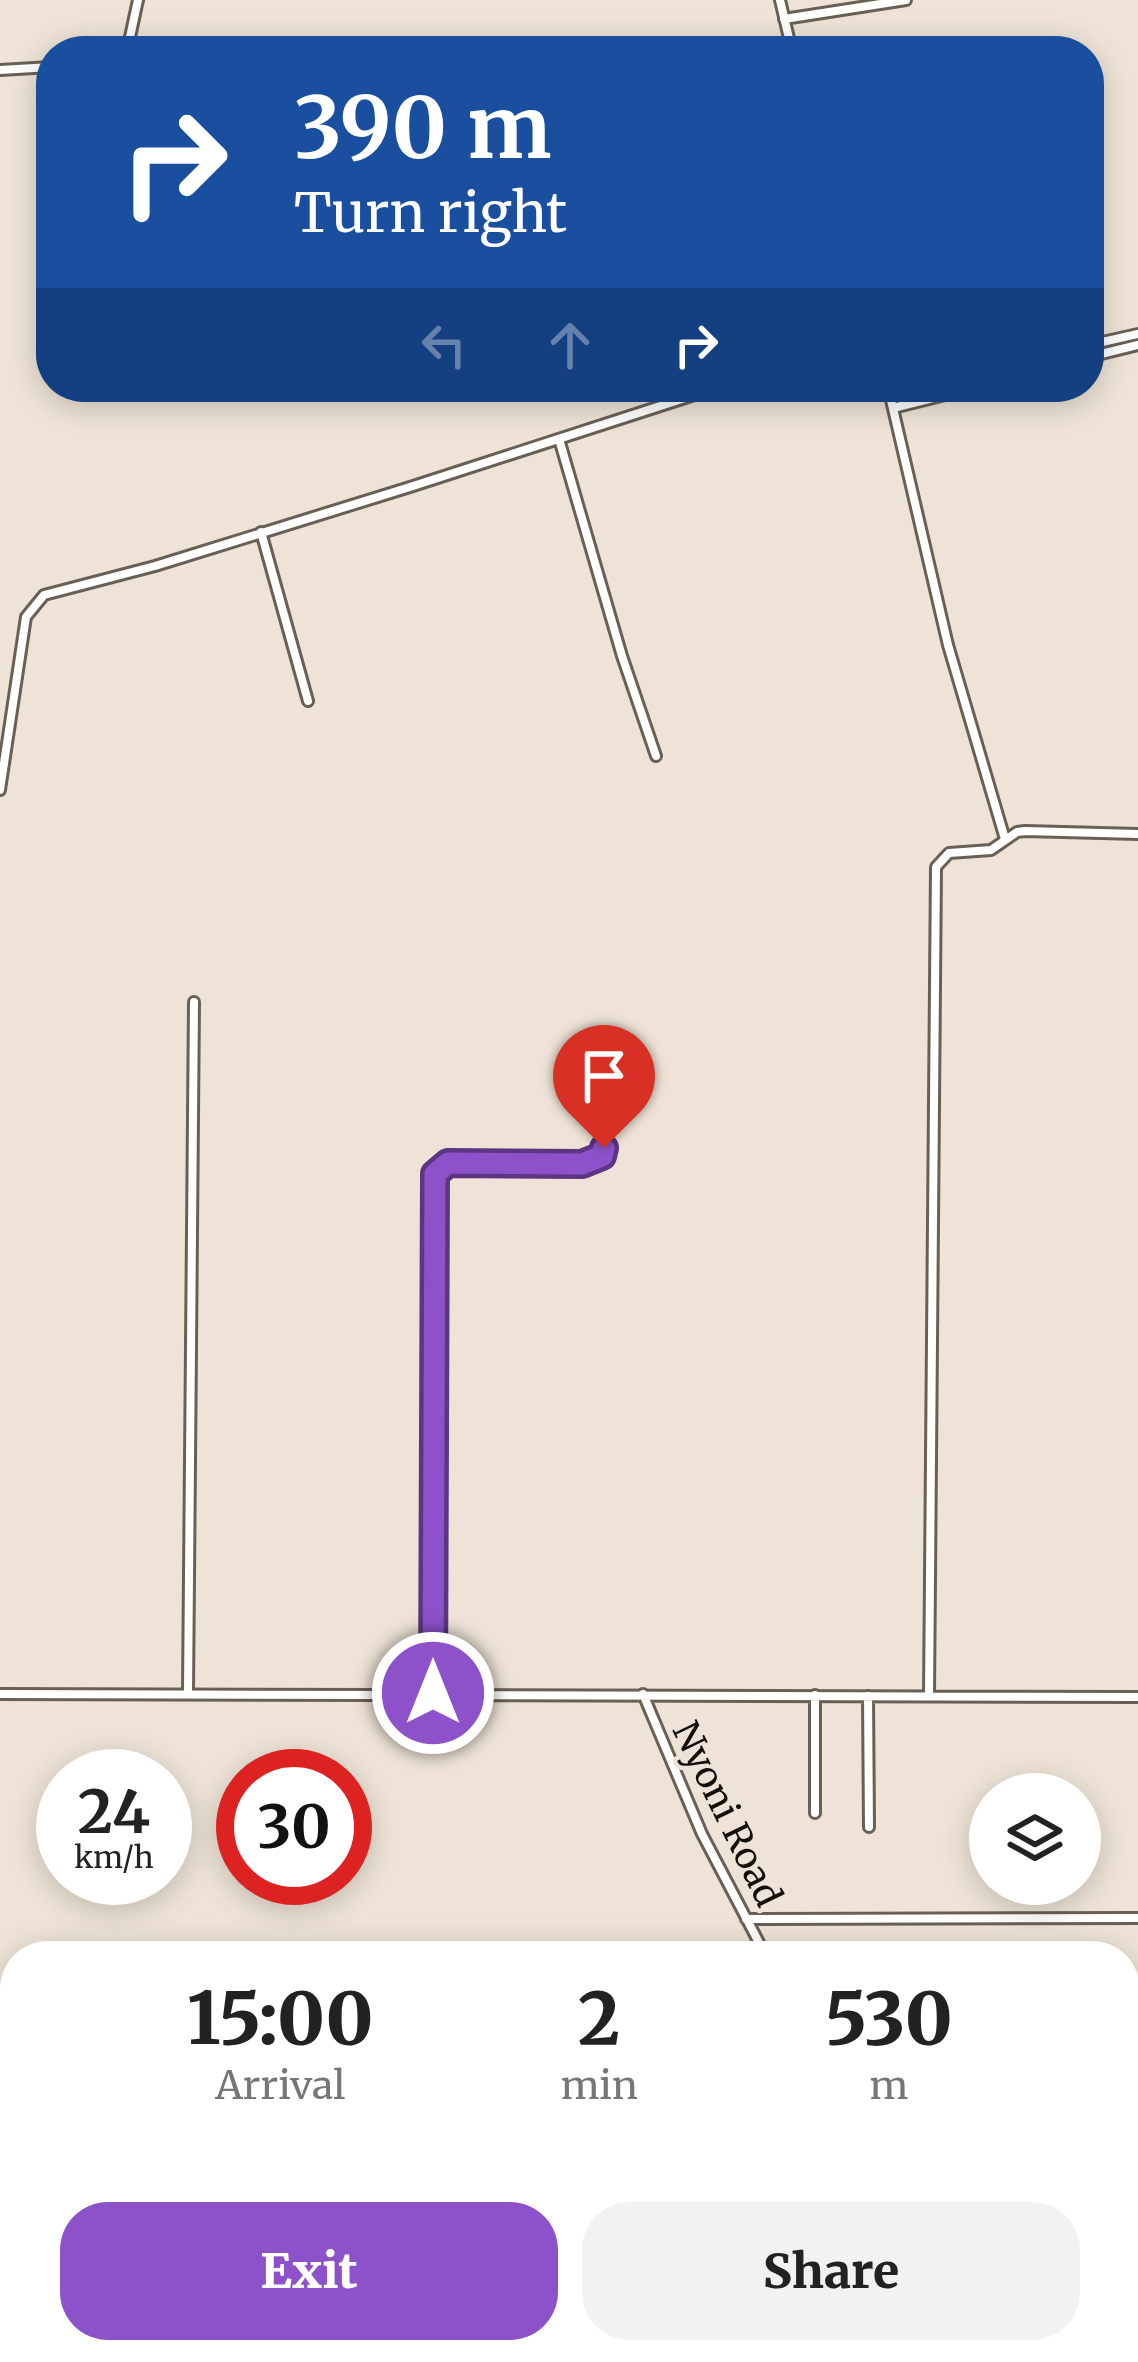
<!DOCTYPE html>
<html lang="en">
<head>
<meta charset="utf-8">
<style>
  :root { --surface:#fff; --page:#f2f2f2; --text:#222; --muted:#767676; --accent:#8d52c9 }
  body { margin:0; font-family:Merriweather,serif; background:var(--page); color:var(--text); height:100vh; display:flex; flex-direction:column; font-size:45px; white-space:nowrap }
  * { box-sizing:border-box; margin:0 }
  p { font-size:39px; color:var(--muted) }
  .icon { flex:none; width:66px; height:66px; fill:none; stroke:currentColor; stroke-width:2; stroke-linecap:round; stroke-linejoin:round }
  .map { position:relative; flex:1; overflow:hidden }
  .panel { position:absolute; left:0px; top:1941px; width:1140px; height:423px; display:flex; flex-direction:column; background:var(--surface); border-radius:48px 48px 0 0; box-shadow:0 6px 30px #0003 }
  .panel>* { flex:none }
  .top-card { position:absolute; left:36px; top:36px; width:1068px; height:366px; border-radius:48px; box-shadow:0 6px 30px #0003; background:#1a4fa0; color:#fff; overflow:hidden }
  .tools { position:absolute; left:969px; top:1773px; display:grid; gap:24px }
  .tools a { display:grid; place-items:center; width:132px; height:132px; border-radius:50%; background:var(--surface); box-shadow:0 6px 30px #0003; font-size:60px }
  .speed { position:absolute; left:36px; top:1749px; display:flex; gap:24px; font-size:60px; font-weight:700; text-align:center }
  .speed>* { display:grid; place-content:center; width:156px; height:156px; border-radius:50%; background:var(--surface); box-shadow:0 6px 30px #0003; line-height:1 }
  .speed small { font-size:30px; font-weight:400 }
  .speed .limit { border:18px solid #d22; background:#fff; color:#111 }
  .pin { position:absolute; display:grid; place-items:center; width:102px; height:102px; color:#fff; margin:-123px -51px; border-radius:50% 50% 50% 0; rotate:-45deg; box-shadow:0 0 12px #0007 }
  .pin .icon { rotate:45deg }
  .me { position:absolute; width:132px; margin:-66px; rotate:0deg; stroke-linejoin:round; filter:drop-shadow(0 0 9px #0008) }
  .turn { display:flex; align-items:center; gap:42px; height:252px; padding:0 60px; font-size:54px }
  .turn .icon { width:156px; height:156px; stroke-width:2.5 }
  .turn b { display:block; font-size:84px; line-height:102px }
  .lanes { display:flex; align-items:center; height:114px; padding:0 60px; background:#0003; justify-content:center; gap:60px; direction:ltr }
  .lanes .off { opacity:.35 }
  .eta { display:flex; justify-content:space-evenly; align-items:center; height:204px; text-align:center }
  .eta b { font-size:72px; font-weight:800; line-height:84px }
  .cta { display:flex; gap:24px; margin-top:auto; padding:24px 60px }
  .cta a { flex:1; height:138px; border-radius:48px; background:var(--accent); color:#fff; font-size:48px; font-weight:800; line-height:138px; text-align:center }
  .cta a+a { background:var(--page); color:var(--text) }
  .map>svg:first-child { display:block }
  .lines { fill:none; stroke-linecap:round; stroke-linejoin:round }
  .minor-casing { stroke:#696055; stroke-width:14 }
  .minor { stroke:#fff; stroke-width:8 }
  .route-casing { stroke:#5c3583; stroke-width:30 }
  .route { stroke:#8d52c9; stroke-width:21 }
  .labels { text-anchor:middle; dominant-baseline:central; stroke-width:9; stroke-linejoin:round; paint-order:stroke }
  .street-label { font-size:36px; fill:#120e0a; stroke:#eee3d6 }
</style>
</head>
<body>
<div class="map">
<svg width="1138" height="2362" viewBox="0 0 1138 2362">
  <rect width="100%" height="100%" fill="#eee3d6"/>
  <g class="lines">
    <g class="minor-casing">
      <path id="minor" d="M780,0l12,51
        M784,19l122,-19
        M127,51l11,-51
        M770,51l20,-6
        M0,70l51,-3
        M1089,345l49,-11
        M1089,357l49,-12
        M888,387l60,258 57,194
        M889,390l14,-3
        M893,408l84,-21
        M559,439l63,217 34,100
        M261,532l47,169
        M0,790l26,-173 18,-22 111,-29 255,-79 309,-100
        M188,1692l6,-690
        M433,1693l2,-519 13,-11 145,-1 12,-15v-20
        M0,1694l1138,3
        M643,1694l59,140 64,122
        M868,1696l1,131
        M929,1696l7,-829 13,-14 42,-3 26,-18 8,-1 113,3
        M815,1813v-118
        M746,1919l392,-1
        M1125,2067h13
        M0,2171l14,-5
        M1125,2211l13,-1
        M0,2303l15,-6
        M148,2349l6,13
        M961,2349l7,13
        M1100,2349l6,13"/>
    </g>
    <use href="#minor" class="minor"/>
  </g>
  <g class="lines">
    <g class="route-casing">
      <path id="route" d="M433,1693l2,-519 13,-11 134,1 20,-8 2,-8"/>
    </g>
    <use href="#route" class="route"/>
  </g>
  <g class="labels">
    <g class="street-label">
      <text transform="translate(727 1814) rotate(64)">Nyoni Road</text>
    </g>
  </g>
</svg>
<div class="tools">
<a><svg class="icon" aria-label="layers" viewBox="0 0 24 24"><path d="M12 4l9 5-9 5-9-5zM3 14l9 5 9-5"/></svg></a>
</div>
<div class="speed"><div>24<small>km/h</small></div><div class="limit">30</div></div>
<div class="pin" style="left:604px;top:1148px;background:#d93025"><svg class="icon" aria-label="arrive" viewBox="0 0 24 24"><path d="M6 21V4h12l-3 4 3 4H6"/></svg></div>
<svg class="me" style="left:433px;top:1693px" viewBox="-20 -20 40 40"><circle r="17" fill="#8d52c9" stroke="#fff" stroke-width="3"/><path d="M0-11L8 9 0 5-8 9z" fill="#fff"/></svg>
<div class="top-card">
<div class="turn"><svg class="icon" aria-label="right" viewBox="0 0 24 24"><path d="M7 20v-9h11M14 6l5 5-5 5"/></svg><div><b>390 m</b>Turn right</div></div>
<div class="lanes"><svg class="icon off" aria-label="left" viewBox="0 0 24 24"><path d="M17 20v-9H6M10 6l-5 5 5 5"/></svg><svg class="icon off" aria-label="ahead" viewBox="0 0 24 24"><path d="M12 20V5M6 11l6-6 6 6"/></svg><svg class="icon" aria-label="right" viewBox="0 0 24 24"><path d="M7 20v-9h11M14 6l5 5-5 5"/></svg></div>
</div>
<section class="panel">
<div class="eta">
<div><b>15:00</b><p>Arrival</p></div>
<div><b>2</b><p>min</p></div>
<div><b>530</b><p>m</p></div>
</div>
<div class="cta"><a>Exit</a><a>Share</a></div>
</section>
</div>
</body>
</html>
